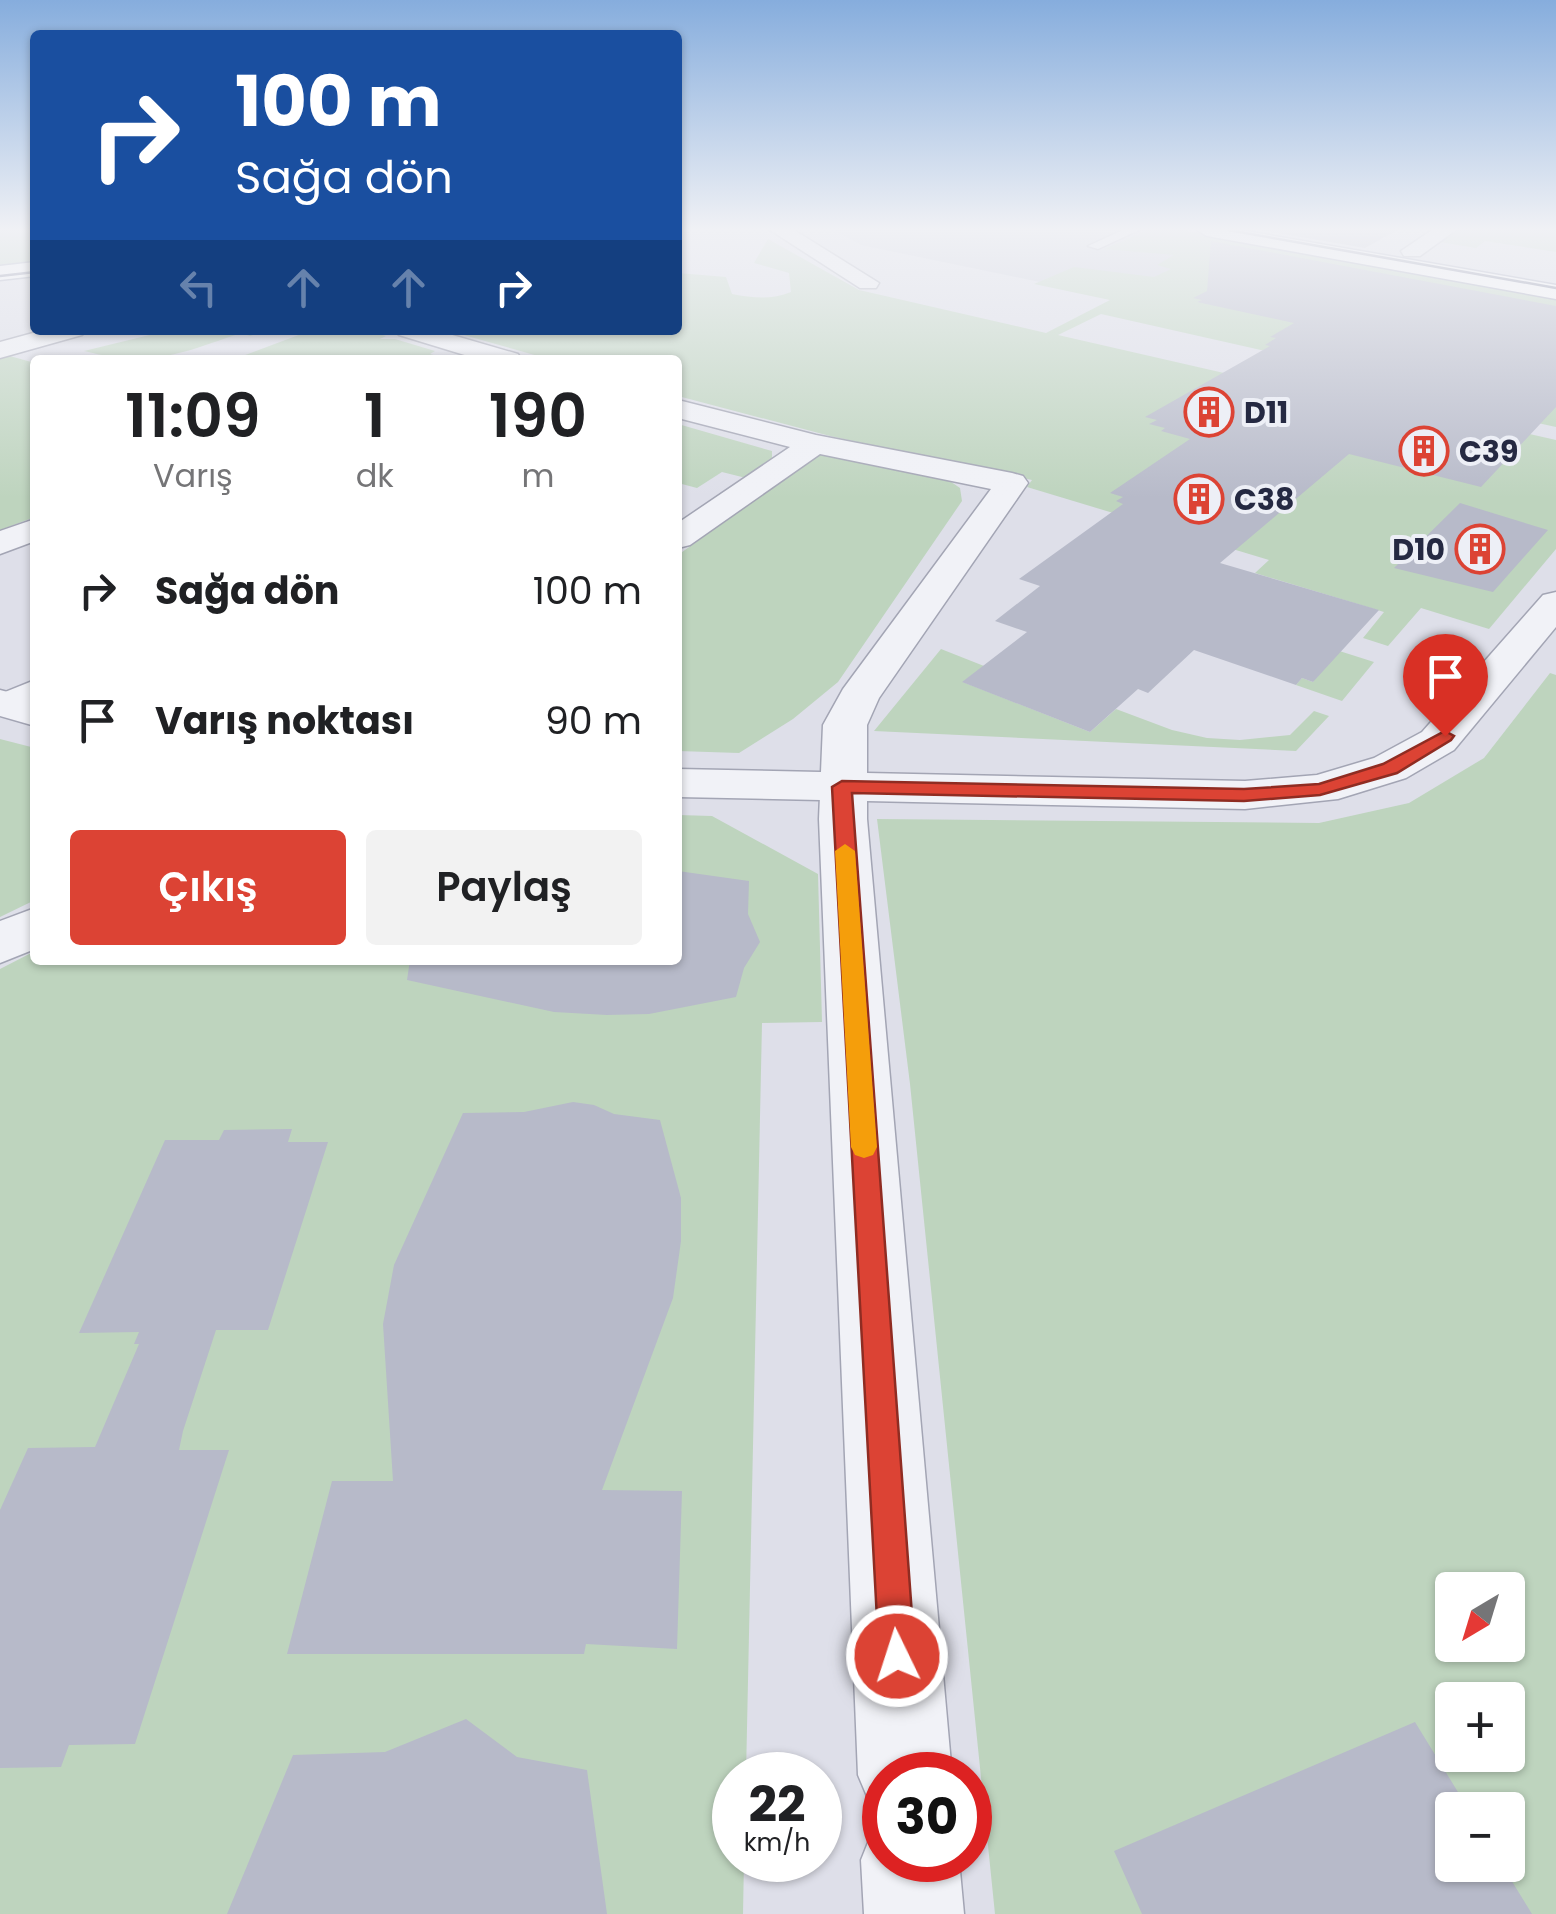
<!DOCTYPE html>
<html lang="tr">
<head>
<meta charset="utf-8">
<style>
  :root { --surface:#fff; --page:#f2f2f2; --text:#202124; --muted:#757577; --accent:#dc4334 }
  body { margin:0; font-family:Poppins,sans-serif; background:var(--page); color:var(--text); height:100vh; display:flex; flex-direction:column; font-size:38px; white-space:nowrap }
  * { box-sizing:border-box; margin:0 }
  p { font-size:32px; color:var(--muted) }
  .icon { flex:none; width:55px; height:55px; fill:none; stroke:currentColor; stroke-width:2; stroke-linecap:round; stroke-linejoin:round }
  .map { position:relative; flex:1; overflow:hidden }
  .drawer { position:absolute; left:30px; top:355px; width:652px; height:610px; display:flex; flex-direction:column; background:var(--surface); border-radius:10px; box-shadow:0 2px 8px #0004 }
  .drawer>* { flex:none }
  .banner { position:absolute; left:30px; top:30px; width:652px; height:305px; border-radius:10px; box-shadow:0 2px 8px #0004; background:#1a4fa0; color:#fff; overflow:hidden }
  .needle { width:65px; rotate:218deg }
  .fabs { position:absolute; left:1435px; top:1572px; display:grid; gap:20px }
  .fabs a { display:grid; place-items:center; width:90px; height:90px; border-radius:10px; background:var(--surface); box-shadow:0 2px 8px #0004; font-size:50px }
  .speed { position:absolute; left:712px; top:1752px; display:flex; gap:20px; font-size:50px; font-weight:700; text-align:center }
  .speed>* { display:grid; place-content:center; width:130px; height:130px; border-radius:50%; background:var(--surface); box-shadow:0 2px 8px #0004; line-height:1 }
  .speed small { font-size:25px; font-weight:400 }
  .speed .limit { border:15px solid #d22; background:#fff; color:#111 }
  .pin { position:absolute; display:grid; place-items:center; width:85px; height:85px; color:#fff; margin:-102px -42px; border-radius:50% 50% 50% 0; rotate:-45deg; box-shadow:0 0 10px #0007 }
  .pin .icon { rotate:45deg }
  .me { position:absolute; width:110px; margin:-55px; rotate:356deg; stroke-linejoin:round; filter:drop-shadow(0 0 8px #0008) }
  .turn { display:flex; align-items:center; gap:35px; height:210px; padding:0 40px; font-size:45px }
  .turn .icon { width:130px; height:130px; stroke-width:2.5 }
  .turn b { display:block; font-size:70px; line-height:85px }
  .lanes { display:flex; align-items:center; height:95px; padding:0 40px; background:#0003; justify-content:center; gap:50px; direction:ltr }
  .lanes .off { opacity:.35 }
  .eta { display:flex; justify-content:space-evenly; align-items:center; height:170px; text-align:center }
  .eta b { font-size:60px; font-weight:600; line-height:70px }
  .primary-button { display:flex; gap:20px; margin-top:auto; padding:20px 40px }
  .primary-button a { flex:1; height:115px; border-radius:10px; background:var(--accent); color:#fff; font-size:40px; font-weight:600; line-height:115px; text-align:center }
  .primary-button a+a { background:var(--page); color:var(--text) }
  ul { padding:0; list-style:none }
  li { display:flex; align-items:center; gap:30px; height:130px; padding:0 40px }
  li div { flex:1 }
  li b { display:block; font-size:38px }
  li em { font-style:normal }
  .map>svg:first-child { display:block }
  .built { fill:#cbcedb }
  .green { fill:#bed4be; fill-rule:evenodd }
  .building { fill:#b7bac9 }
  .lines { fill:none; stroke-linecap:round; stroke-linejoin:round }
  .service-casing { stroke:#a3a5b4; stroke-width:3 }
  .minor-casing { stroke:#a3a5b4; stroke-width:3 }
  .tertiary-casing { stroke:#a3a5b4; stroke-width:3 }
  .primary-casing { stroke:#9ca0b6; stroke-width:3 }
  .service { fill:#f1f2f7; fill-rule:evenodd }
  .minor { fill:#f1f2f7; fill-rule:evenodd }
  .tertiary { fill:#f1f2f7; fill-rule:evenodd }
  .primary { fill:#fff; fill-rule:evenodd }
  .tram { stroke:#757a94; stroke-width:2.5 }
  .route { fill:#dc4334; stroke:#8f2c22; stroke-width:2.5 }
  .slow { fill:#f59e0b }
  .labels { text-anchor:middle; dominant-baseline:central; stroke-width:8; stroke-linejoin:round; paint-order:stroke }
  .far-poi-label { font-size:30px; font-weight:bold; fill:#252942; stroke:#edeff6; text-anchor:start }
</style>
</head>
<body>
<div class="map">
<svg width="1556" height="1914" viewBox="0 0 1556 1914">
  <rect width="100%" height="100%" fill="#dedfe9"/>
  <path class="built" d="M834,230h347l69,12 -118,59 -271,-56z"/>
  <path class="green" d="M0,230h35v35l-35,4z
    M1148,230h34l374,67v130l-72,-16 7,-9 -390,-88 -43,21 406,93 9,-7 83,19v109l-67,80 -68,-21 -33,38 -25,-8 21,-26 -129,-39 14,-13 -242,-73 5,-7 -202,-44 -152,-40v-36h-126l-106,-30h232v-57l48,4 6,17c21,4 40,6 59,-2l-2,-19 -35,-10 14,-24 91,51 187,43 64,-33 -76,-16 40,-17 80,10 17,-8 -14,-4 17,-10 -70,-6z
    M1446,230h110v22l-71,-11 -9,7 -48,-8z
    M170,330h97l-17,6 -9,-3c-62,21 -90,35 -157,18z
    M312,330h52l22,6 -6,3h15l40,12 -5,3 11,3 -209,3z
    M6,355l29,8v154l-35,13v-174z
    M678,424l94,27v9l-26,18 -24,-6 -25,16 -19,-5z
    M822,452l122,25 16,11 2,13 -124,181 -45,37 -54,34 -61,-2v-196z
    M1330,648l44,14 -32,39 -46,-16 6,-7 11,4z
    M941,649l43,17 -21,16 127,50 26,-23 56,21 35,8 33,2 50,-5 24,-24 15,5 -33,35 -422,-20z
    M1550,673l6,2v1239h-561l-85,-830 -33,-265 442,4 90,-20 75,-45zM1452,1590h56v55h-56zM1452,1700h56v55h-56zM1452,1810h56v55h-56z
    M0,739l35,9v152l-35,17z
    M678,815l34,1 106,58 4,148 -60,1 -16,752h-11v85h9l-1,54h-743v-945l35,-18v9h643z"/>
  <path class="building" d="M1260,230h137l-32,18z
    M1211,241l345,65v101l-75,80 -132,-33 -129,109 159,47 -66,72 -11,-4 -6,7 -102,-35 -46,43 -10,-4 -48,43 -128,-50 65,-50 -32,-11 45,-35 -21,-7 104,-75 -7,-3 7,-4 -13,-4 80,-54 -29,-8 4,-3 -16,-4 8,-4 -12,-3 125,-71 -5,-1 11,-7 -6,-1 24,-14 -97,-21 5,-2 -9,-2 14,-7z
    M1460,503l88,27 -55,62 -99,-24z
    M678,871l71,10 -1,33 12,28 -16,26 -8,29 -87,17 -42,1 -53,-3 -147,-32 3,-20h268z
    M573,1102l21,3 20,9 46,6 21,78v43l-8,57 -71,192 80,1 -5,158 -91,-5 -2,10h-297l45,-173h61l-10,-157 11,-59 69,-152 61,-1z
    M292,1129l-4,13h40l-60,188h-52l-33,101 -4,19h50l-94,294 -66,1 -8,22 -61,1v-258l28,-62 67,-1 44,-103h-5l5,-12 -60,1 86,-193h54l5,-10z
    M466,1719l51,38 70,13 20,144h-380l66,-159 92,-3z
    M1415,1722l54,88h-17v55h50l30,49h-390l-28,-63z"/>
  <g class="lines">
    <g class="service-casing">
      <path id="service" d="M1123,230h16l-41,19 -10,-3z
        M35,680v16l-35,15v-17z"/>
    </g>
    <g class="minor-casing">
      <path id="minor" d="M770,230h24l85,53 -3,5h-16z
        M1432,230h24l-36,26h-16l-3,-5z
        M44,330h42l-4,5 -82,23v-16z
        M395,330h40l83,24 4,6h-41l-82,-25z
        M678,400l138,35 196,38 11,3 5,7 -149,215 -12,27v94l85,956h-67v39l-13,-6 -14,-33 -39,-956 4,-94 20,-36 148,-200 -171,-35 -130,91 -12,3v-25l112,-76 -112,-29z
        M35,519v22l-35,13v-23z
        M35,908v41l-35,14v-42z
        M885,1821v39h74l5,54h-100l-3,-54 14,-35z"/>
    </g>
    <g class="tertiary-casing">
      <path id="tertiary" d="M1556,592v35l-102,123 -48,28 -68,21 -93,10 -567,-12v-28l567,12 72,-6 57,-17 48,-26 121,-137z
        M0,690l35,9v27l-35,-10z"/>
    </g>
    <g class="primary-casing">
      <path id="primary" d="M1197,230h43l316,55v14l-349,-63z
        M35,262v14l-35,4v-14z"/>
    </g>
    <use href="#service" class="service"/>
    <use href="#minor" class="minor"/>
    <use href="#tertiary" class="tertiary"/>
    <use href="#primary" class="primary"/>
    <path class="tram" d="M1228,230l328,58
      M0,276l35,-4"/>
  </g>
  <linearGradient id="sky" x2="0" y2="1"><stop stop-color="#86addd"/><stop offset="0.46" stop-color="#f0f1f5"/><stop offset="1" stop-color="#f0f1f5" stop-opacity="0"/></linearGradient>
  <rect width="1556" height="498" fill="url(#sky)"/>
  <path class="route" d="M1445,731l9,5 -3,4 -54,33 -77,22 -76,6 -392,-8 63,863 -5,12 -13,6 -13,-6 -5,-12 -47,-869 10,-6 402,8 75,-5 64,-20z"/>
  <path class="slow" d="M845,844l10,7 22,296 -4,8 -9,3 -9,-3 -4,-8 -16,-296z"/>
  <defs>
    <g id="building-ring" transform="scale(2.5)"><circle r="9.5" fill="#edeff6" stroke="#dc4334" stroke-width="1.5"/><path d="M-4-6H4V6H1V3H-1V6H-4ZM-2.5-4.3h1.7v1.8h-1.7ZM.8-4.3h1.7v1.8H.8ZM-2.5-1h1.7V.8h-1.7ZM.8-1h1.7V.8H.8Z" fill="#dc4334"/></g>
  </defs>
  <g fill-rule="evenodd">
    <use href="#building-ring" x="1209" y="412"/>
    <use href="#building-ring" x="1424" y="451"/>
    <use href="#building-ring" x="1199" y="499"/>
    <use href="#building-ring" x="1480" y="549"/>
  </g>
  <g class="labels">
    <g class="far-poi-label">
      <text x="1244" y="412">D11</text>
      <text x="1459" y="451">C39</text>
      <text x="1234" y="499">C38</text>
      <text x="1445" y="549" text-anchor="end">D10</text>
    </g>
  </g>
</svg>
<div class="fabs">
<a><svg class="needle" viewBox="-14 -14 28 28"><path d="M0-13l5 13h-10z" fill="#e53935"/><path d="M0 13l5-13h-10z" fill="#757577"/></svg></a>
<a>+</a>
<a>−</a>
</div>
<div class="speed"><div>22<small>km/h</small></div><div class="limit">30</div></div>
<div class="pin" style="left:1445px;top:736px;background:#d93025"><svg class="icon" aria-label="arrive" viewBox="0 0 24 24"><path d="M6 21V4h12l-3 4 3 4H6"/></svg></div>
<svg class="me" style="left:897px;top:1656px" viewBox="-20 -20 40 40"><circle r="17" fill="#dc4334" stroke="#fff" stroke-width="3"/><path d="M0-11L8 9 0 5-8 9z" fill="#fff"/></svg>
<div class="banner">
<div class="turn"><svg class="icon" aria-label="right" viewBox="0 0 24 24"><path d="M7 20v-9h11M14 6l5 5-5 5"/></svg><div><b>100 m</b>Sağa dön</div></div>
<div class="lanes"><svg class="icon off" aria-label="left" viewBox="0 0 24 24"><path d="M17 20v-9H6M10 6l-5 5 5 5"/></svg><svg class="icon off" aria-label="ahead" viewBox="0 0 24 24"><path d="M12 20V5M6 11l6-6 6 6"/></svg><svg class="icon off" aria-label="ahead" viewBox="0 0 24 24"><path d="M12 20V5M6 11l6-6 6 6"/></svg><svg class="icon" aria-label="right" viewBox="0 0 24 24"><path d="M7 20v-9h11M14 6l5 5-5 5"/></svg></div>
</div>
<section class="drawer">
<div class="eta">
<div><b>11:09</b><p>Varış</p></div>
<div><b>1</b><p>dk</p></div>
<div><b>190</b><p>m</p></div>
</div>
<ul>
<li><svg class="icon" aria-label="right" viewBox="0 0 24 24"><path d="M7 20v-9h11M14 6l5 5-5 5"/></svg><div><b>Sağa dön</b></div><em>100 m</em></li>
<li><svg class="icon" aria-label="arrive" viewBox="0 0 24 24"><path d="M6 21V4h12l-3 4 3 4H6"/></svg><div><b>Varış noktası</b></div><em>90 m</em></li>
</ul>
<div class="primary-button"><a>Çıkış</a><a>Paylaş</a></div>
</section>
</div>
</body>
</html>
